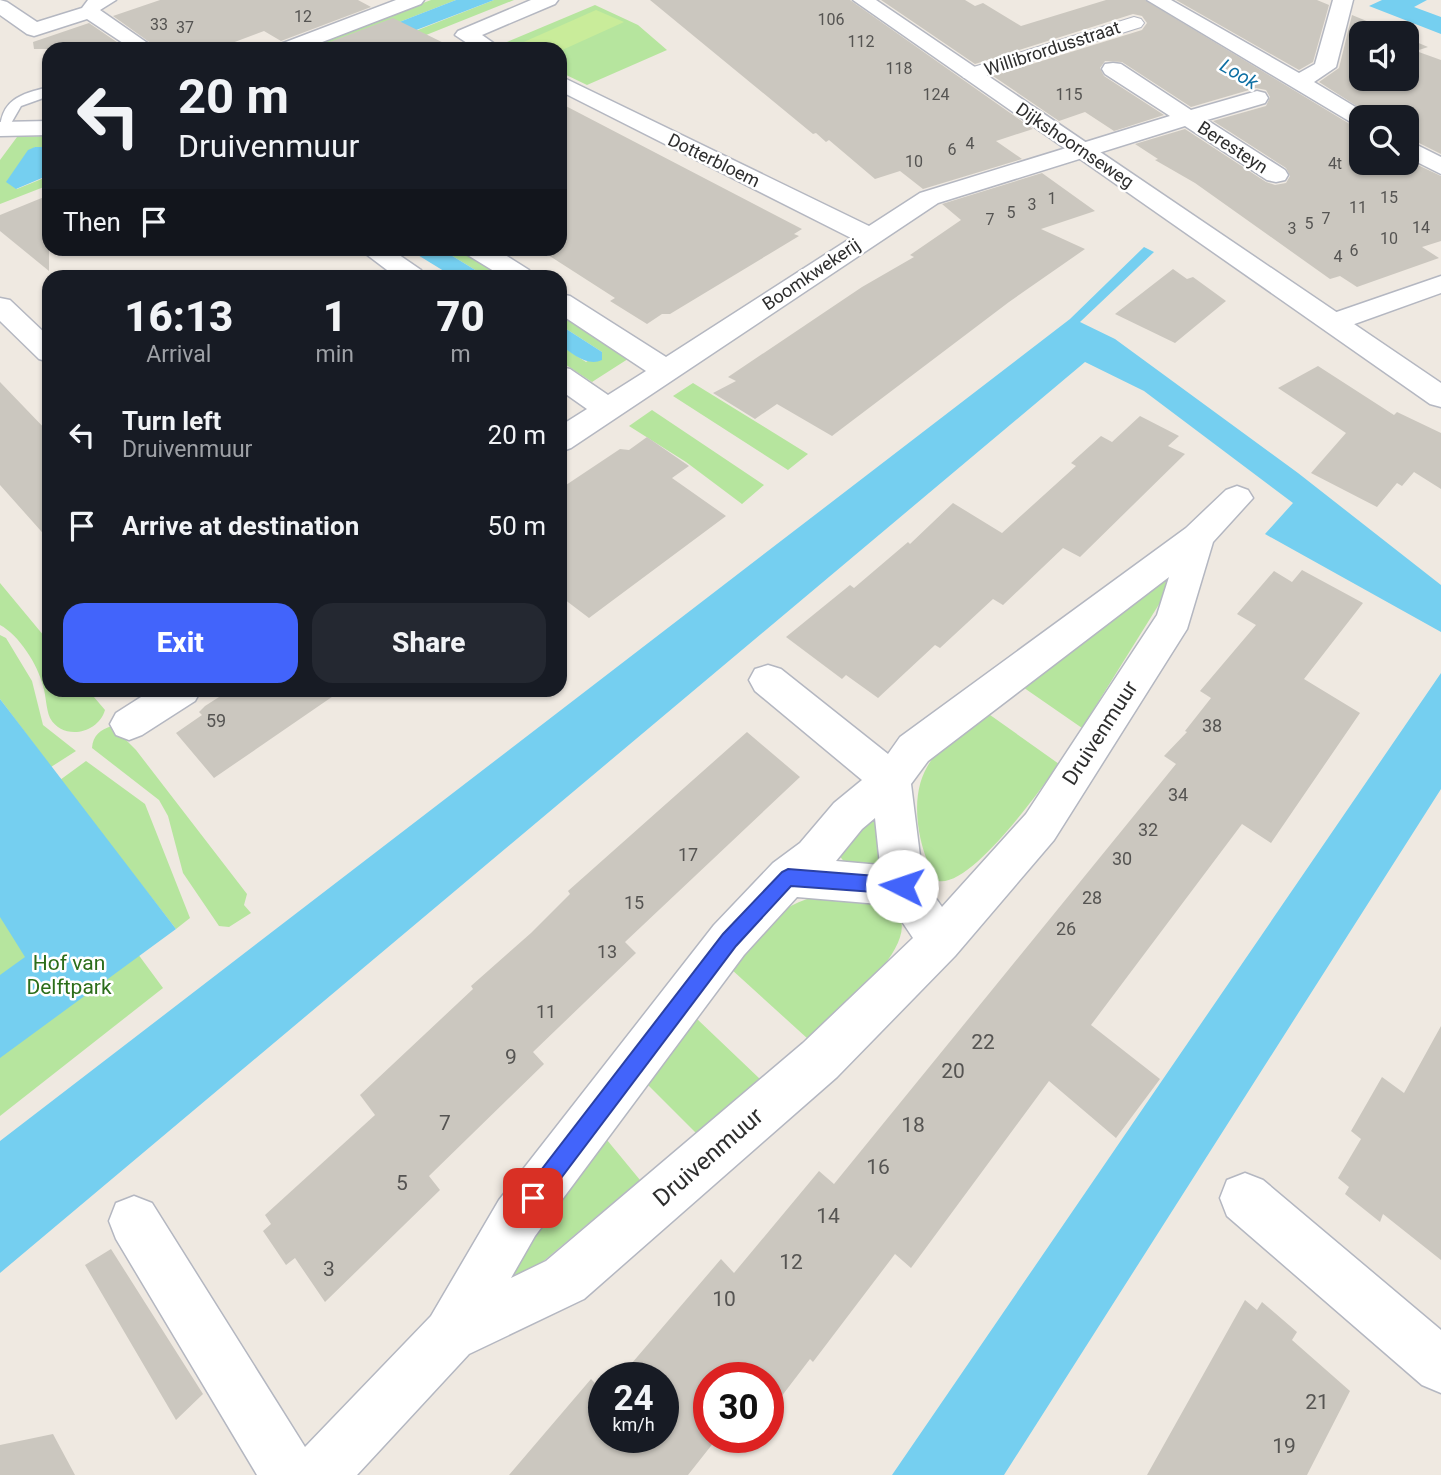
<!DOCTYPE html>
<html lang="en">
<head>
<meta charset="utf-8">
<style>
  :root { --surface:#171b24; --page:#242831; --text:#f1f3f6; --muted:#9ea1a6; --accent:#4264fb }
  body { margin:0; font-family:Roboto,sans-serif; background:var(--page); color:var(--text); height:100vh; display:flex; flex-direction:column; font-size:26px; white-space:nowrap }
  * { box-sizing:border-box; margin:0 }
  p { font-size:23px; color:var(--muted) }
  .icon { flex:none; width:38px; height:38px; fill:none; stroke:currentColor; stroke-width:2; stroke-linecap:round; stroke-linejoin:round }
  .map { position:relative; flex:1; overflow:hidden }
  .drawer { position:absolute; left:42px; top:270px; width:525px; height:427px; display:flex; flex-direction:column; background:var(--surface); border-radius:21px; box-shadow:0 2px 5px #0004 }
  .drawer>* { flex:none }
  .banner { position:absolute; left:42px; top:42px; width:525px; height:214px; border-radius:21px; box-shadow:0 2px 5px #0004; background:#171b24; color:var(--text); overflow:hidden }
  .fabs { position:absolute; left:1349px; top:21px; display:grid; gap:14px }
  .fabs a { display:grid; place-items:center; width:70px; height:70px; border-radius:14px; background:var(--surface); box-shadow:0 2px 5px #0004; font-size:35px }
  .speed { position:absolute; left:588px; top:1362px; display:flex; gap:14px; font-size:35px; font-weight:700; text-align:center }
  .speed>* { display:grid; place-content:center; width:91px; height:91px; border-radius:50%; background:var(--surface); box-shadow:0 2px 5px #0004; line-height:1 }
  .speed small { font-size:18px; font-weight:400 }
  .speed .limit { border:10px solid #d22; background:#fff; color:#111 }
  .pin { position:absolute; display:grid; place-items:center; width:60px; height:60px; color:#fff; margin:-30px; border-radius:14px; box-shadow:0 4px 10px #0006 }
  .me { position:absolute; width:77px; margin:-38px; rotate:274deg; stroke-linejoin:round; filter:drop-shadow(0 0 5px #0008) }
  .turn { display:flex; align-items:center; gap:24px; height:147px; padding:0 21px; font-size:32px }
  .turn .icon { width:91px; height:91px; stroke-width:2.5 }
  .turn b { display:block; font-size:49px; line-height:60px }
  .then { display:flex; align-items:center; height:66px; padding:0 21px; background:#0003; gap:14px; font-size:26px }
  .eta { display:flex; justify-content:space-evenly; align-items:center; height:119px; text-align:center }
  .eta b { font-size:42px; font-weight:800; line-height:49px }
  .primary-button { display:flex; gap:14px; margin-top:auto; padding:14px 21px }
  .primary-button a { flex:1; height:80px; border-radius:21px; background:var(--accent); color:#fff; font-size:28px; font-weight:800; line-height:80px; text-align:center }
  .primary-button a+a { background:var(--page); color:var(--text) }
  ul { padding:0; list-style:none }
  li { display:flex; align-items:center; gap:21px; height:91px; padding:0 21px }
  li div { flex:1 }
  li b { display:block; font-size:26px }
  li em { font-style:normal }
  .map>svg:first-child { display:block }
  .green { fill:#b6e59e }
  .pitch { fill:#c9ec9a }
  .water { fill:#75cff0 }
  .building { fill:#cbc7bf }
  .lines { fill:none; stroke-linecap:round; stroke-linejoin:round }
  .service-casing { stroke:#b4b7c1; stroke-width:3 }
  .pedestrian-casing { stroke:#b4b7c1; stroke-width:2 }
  .minor-casing { stroke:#b4b7c1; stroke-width:3 }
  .tertiary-casing { stroke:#b4b7c1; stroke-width:3 }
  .service { fill:#fff; fill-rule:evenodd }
  .pedestrian { fill:#fff; fill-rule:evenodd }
  .minor { fill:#fff; fill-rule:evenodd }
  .tertiary { fill:#fff; fill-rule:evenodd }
  .route { fill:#4264fb; stroke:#2b41a3; stroke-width:2 }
  .labels { text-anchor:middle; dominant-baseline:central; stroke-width:5; stroke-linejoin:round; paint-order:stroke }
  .far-number-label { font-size:16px; fill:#555452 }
  .far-street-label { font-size:18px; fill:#2e2e2e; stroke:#fff }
  .number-label { font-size:18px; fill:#555452 }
  .far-water-label { font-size:19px; font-style:italic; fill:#0d6fa3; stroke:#fff }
  .street-label { font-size:21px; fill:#2e2e2e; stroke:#fff }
  .park-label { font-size:21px; fill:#2c6e1b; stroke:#fff }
  .near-number-label { font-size:21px; fill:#555452 }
  .near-street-label { font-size:24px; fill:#2e2e2e; stroke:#fff }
</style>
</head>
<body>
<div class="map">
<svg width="1441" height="1475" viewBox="0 0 1441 1475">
  <rect width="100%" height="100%" fill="#efe9e1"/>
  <path class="green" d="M431,0h25l-126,49h-29z
    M494,0h20l-123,49h-21z
    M595,5l43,20 29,25 -80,35 -27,-13v-23h-48l-10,-5z
    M49,136v11h-14l-28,35 10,7 32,-13v9l-49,19v-44l17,-23z
    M441,249h20l44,27h-20z
    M560,312l71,45 -39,25 -32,-21v-16l26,17 16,-10 -42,-27z
    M693,383l115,71 -20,16 -115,-74z
    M652,410l112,75 -22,19 -56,-42 -57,-36z
    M1169,573l7,4 -94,151 -65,-45z
    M0,583l49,59v48h39l17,20c-7,24 -42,31 -55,8 -4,-9 -4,-23 -7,-32 -5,-21 -24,-51 -43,-61z
    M0,635l6,3 26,43 11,44 33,26 -25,16 -51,-68z
    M983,710l76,54c-19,26 -88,124 -121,117 -10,-15 -16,-32 -19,-50 -10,-63 20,-84 64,-121z
    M112,726l24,24 111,144 -3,11 7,8 -22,14 -10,-1 -36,-53 -15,-57 -9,-16 -67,-52c1,-13 8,-18 20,-22z
    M86,761l59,43 45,114 -14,11 -116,-149z
    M0,767l163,221 -163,128z
    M877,817l14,50 -46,-4 -6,-8 2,-8 30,-28z
    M815,897c23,2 55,-2 75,10 47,29 -60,112 -82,132l-77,-70c26,-31 42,-63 84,-72z
    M696,1018l64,61 -64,54 -48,-48z
    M607,1140l33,40 -119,100 -9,-9 1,-5z"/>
  <path class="pitch" d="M596,10l28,12 -64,29v-2h-33l-10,-4z"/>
  <path class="water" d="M456,0h38l-127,49h-37z
    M1382,0h45l-13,7 27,10v17l-72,-28z
    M35,147h14v28l-33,14 -10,-7 22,-32z
    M1144,247l10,5 -74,70 35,17 183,134 143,112v47l-176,-98 28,-31 -149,-112 -59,-29 -1085,911v-132l1070,-822z
    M408,249h33l44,27h-33z
    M560,325l42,27v8c-15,7 -30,-7 -42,-15z
    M1441,673v116l-437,686h-112z
    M0,699l176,230 -176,129v-83l25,-18 -25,-40z"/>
  <path class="building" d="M160,0h198l13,7 -90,34 -17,-10 -48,18h-57l-46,-33z
    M650,0h200l183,129 -37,12 26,18 -99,30 -23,-18 -25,8 -46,-39 -3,2 -10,-9 -3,1z
    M881,0h84l10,6 8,-3 38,23 85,-26h39l208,126 9,3v34h45v-3l34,16v65l-19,6 17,11 -82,29 -17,-11 -10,3 -135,-96 -40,-23 3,-1 -23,-15 50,-15 81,53 9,3 11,-2 4,-7 -4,-8 -73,-47 53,-15 4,-9 -4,-7 -10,-2 -65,19 -69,-45 -17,-1 -5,7 4,8 60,39 -50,16 -29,-19 -26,9 -66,-45 149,-46 5,-7 -5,-7 -9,-2 -158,50z
    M1176,0h141l12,5 -16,57 -14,8z
    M1352,15l44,18h-34v46h45v-41l21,9 -12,4 25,9v94l-34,-17v-20h-33l-55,-35 20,-14z
    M393,18l63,31h-145z
    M89,23l38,26h-93l-1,-7z
    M560,103l242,126 -8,5 5,2 -129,78h-8l-15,10 -37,-23 5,-3 -70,-45 15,-5z
    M1042,173l53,38 -54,18 44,20 -76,53 -177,134 -55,-32 -22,15 -42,-26 23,-12 -8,-4 134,-90 52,-30 -4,-2 51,-35 -19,-16z
    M49,195v76l-49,-40v-16z
    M1173,269l14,10 6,-2 33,24 -51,42 -60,-29z
    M1318,366l76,49 3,-3 44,21v56l-27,-17 -12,14 -5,-3 -20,24 -66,-34 35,-40 -68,-45z
    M0,382l49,51v107l-49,-55z
    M1140,416l39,20 -11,10 17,8 -105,103 -17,-9 -60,57 -10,-6 -53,49 -5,-3 -57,53 -32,-23 -4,4 -56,-42 64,-52 4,3 54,-46 2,2 43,-41 49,30 74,-67 -5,-3 30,-27 11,6z
    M647,437l42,29 -17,12 54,38 -137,102 -29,-22v-107l60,-40 9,1z
    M1302,570l61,33 -59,76 56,34 -89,130 -29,-19 -151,201 69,54 -44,59 -67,-57 -138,187 -16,-14 -82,108 -3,-3 -42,55v-42l-4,5h-55v60h9l-30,38h-179l82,-96 13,14v44h59v-60h-43l101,-118 13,14 85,-102 15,13 342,-420 -12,-8 23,-24 -2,-1 26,-33 -11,-7 56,-66 -19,-11 37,-43 18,11z
    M230,690h112l-128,88 -38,-45 26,-18 -3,-3 6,-6z
    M747,732l53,45 -175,165 11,11 -103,99 11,12 -115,112 11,14 -115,112 -30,-44 -9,7 -23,-34 8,-7 -6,-9 110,-100 -15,-20 113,-106 -2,-3 60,-53 39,-39 -2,-3z
    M1441,1026v234l-58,-46 -3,8 -35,-28 4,-7 -11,-9 23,-39 -10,-8 31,-54 22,16z
    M111,1249l92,145 -27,26 -91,-155z
    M1245,1300l12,10 5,-8 35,30 -5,8 58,51 -43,84h-160z
    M53,1434l22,41h-75v-30z"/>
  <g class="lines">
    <g class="service-casing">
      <path id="service" d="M49,87v9l-28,10 -15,26 -6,1c0,-33 20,-39 49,-46z"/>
    </g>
    <g class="pedestrian-casing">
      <path id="pedestrian" d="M1134,17l7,2 3,4 -3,4 -163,51h-14l-3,-4 3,-4z"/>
    </g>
    <g class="minor-casing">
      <path id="minor" d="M0,0l7,2 30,20 45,-14 6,-8h28l-16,10 56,39h-24l-45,-30 -53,17 -7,-2 -27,-19z
        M396,0h28l-3,4 -117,45h-29l3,-4z
        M531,0h27l-3,4 -73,31 20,14h-26l-21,-14 3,-4z
        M1147,0h24l128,73 16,-9 18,-64h20l-17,67 -22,15 58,35h-10v9l-8,-2z
        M1113,63l8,1 70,46 66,-19 8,2 3,5 -3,5 -58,17 78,50 3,5 -3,5 -9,2 -9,-2 -82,-54 -247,77 -367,245 -11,4v-26l27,-17 -27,-19v-23l10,2 38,26 38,-24 -86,-57v-20l10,2 96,61 185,-119 -291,-147v-15l309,150 51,-33 250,-77 -65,-42 -3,-5 3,-5z
        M49,121v14l-49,1v-14z
        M1407,140l34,17v17l-34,-17z
        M358,248h31l32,22 4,6h-30z
        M462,248h32l35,22 4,6h-31l-36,-22z
        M1441,276v17l-106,38 -10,-3 -4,-6 4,-6z
        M0,298l10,2 39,37v25l-10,-3 -39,-38z
        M1237,486l11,4 5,8 -40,44 -26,87 -133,211 -99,116 -118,121 -253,222 -115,55 -112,121h-100l-141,-236 -7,-18 7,-18 18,-7 18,7 153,244 126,-131 68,-116 215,-275 59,-62 27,-20 34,-40 28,-23 -107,-89 -6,-11 6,-11 13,-4 13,4 107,85 12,-17 286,-209 40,-38zM1169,577l-12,38 -131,199 -84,93 -19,-27 -12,-96 17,-23zM875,818l5,47 -44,-4 26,-32zM797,897l94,8 22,33 -110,105 -257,218 -35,17 24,-42 209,-281z
        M152,690h49l-6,11 -53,34 -13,5 -13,-5 -6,-11 6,-11z
        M1245,1173l18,7 178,150v63l-19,-8 -195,-169 -7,-18 7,-18z"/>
    </g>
    <g class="tertiary-casing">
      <path id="tertiary" d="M853,0h23l565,383v24l-11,-3z"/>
    </g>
    <use href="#service" class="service"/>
    <use href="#pedestrian" class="pedestrian"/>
    <use href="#minor" class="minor"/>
    <use href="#tertiary" class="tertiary"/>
  </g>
  <path class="route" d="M788,869l114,9 7,2 2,6 -2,5 -7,3 -111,-8 -55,60 -196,260 -7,3 -8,-3 -3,-8 3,-7 198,-257 59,-62z"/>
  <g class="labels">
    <g class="far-number-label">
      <text x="303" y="16">12</text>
      <text x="831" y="19">106</text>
      <text x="159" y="24">33</text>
      <text x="185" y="27">37</text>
      <text x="861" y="41">112</text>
      <text x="899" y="68">118</text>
      <text x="936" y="94">124</text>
      <text x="1069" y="94">115</text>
      <text x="970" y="143">4</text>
      <text x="952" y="149">6</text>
      <text x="914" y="161">10</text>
      <text x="1335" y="163">4t</text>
      <text x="1389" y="197">15</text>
      <text x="1052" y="198">1</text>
      <text x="1032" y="204">3</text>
      <text x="1358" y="207">11</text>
      <text x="1011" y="212">5</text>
      <text x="1326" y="218">7</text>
      <text x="990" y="219">7</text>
      <text x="1309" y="223">5</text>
      <text x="1421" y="227">14</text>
      <text x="1292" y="228">3</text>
      <text x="1389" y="238">10</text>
      <text x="1354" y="250">6</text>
      <text x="1338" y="256">4</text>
    </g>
    <g class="far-street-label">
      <text transform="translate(1052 48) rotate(-18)">Willibrordusstraat</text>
      <text transform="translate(1075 145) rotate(34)">Dijkshoornseweg</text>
      <text transform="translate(1233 147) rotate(33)">Beresteyn</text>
      <text transform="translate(714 160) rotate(26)">Dotterbloem</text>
      <text transform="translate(811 274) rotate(-34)">Boomkwekerij</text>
    </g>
    <g class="number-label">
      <text x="216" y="720">59</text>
      <text x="1212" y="725">38</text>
      <text x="1178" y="794">34</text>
      <text x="1148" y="829">32</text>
      <text x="688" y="854">17</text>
      <text x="1122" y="858">30</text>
      <text x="1092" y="897">28</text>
      <text x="634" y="902">15</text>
      <text x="1066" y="928">26</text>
      <text x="607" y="951">13</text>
      <text x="546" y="1011">11</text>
    </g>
    <g class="far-water-label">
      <text transform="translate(1239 74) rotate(31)">Look</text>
    </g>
    <g class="street-label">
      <text transform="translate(1100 733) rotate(-57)">Druivenmuur</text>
    </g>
    <g class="park-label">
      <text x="69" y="963">Hof van<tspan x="69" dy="24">Delftpark</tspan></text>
    </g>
    <g class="near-number-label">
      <text x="983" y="1042">22</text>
      <text x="511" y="1057">9</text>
      <text x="953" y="1071">20</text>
      <text x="445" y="1123">7</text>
      <text x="913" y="1125">18</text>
      <text x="878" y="1167">16</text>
      <text x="402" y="1183">5</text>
      <text x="828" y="1216">14</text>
      <text x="791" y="1262">12</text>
      <text x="329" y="1269">3</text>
      <text x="724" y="1299">10</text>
      <text x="1317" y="1402">21</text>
      <text x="1284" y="1446">19</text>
    </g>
    <g class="near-street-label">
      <text transform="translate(708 1157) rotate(-41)">Druivenmuur</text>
    </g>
  </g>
</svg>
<div class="fabs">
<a><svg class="icon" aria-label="sound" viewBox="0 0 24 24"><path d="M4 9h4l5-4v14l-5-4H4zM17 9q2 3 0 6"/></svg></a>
<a><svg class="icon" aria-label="search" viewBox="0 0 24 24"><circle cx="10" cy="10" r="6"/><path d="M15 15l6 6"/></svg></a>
</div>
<div class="speed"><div>24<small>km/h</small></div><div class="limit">30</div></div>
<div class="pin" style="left:533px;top:1198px;background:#d93025"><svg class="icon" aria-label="arrive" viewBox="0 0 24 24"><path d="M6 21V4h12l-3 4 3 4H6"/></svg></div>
<svg class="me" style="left:902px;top:886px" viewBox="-20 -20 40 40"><circle r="19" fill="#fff"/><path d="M0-13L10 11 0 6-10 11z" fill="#4264fb"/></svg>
<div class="banner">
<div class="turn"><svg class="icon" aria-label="left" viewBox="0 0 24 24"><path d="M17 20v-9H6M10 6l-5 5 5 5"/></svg><div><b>20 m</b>Druivenmuur</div></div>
<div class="then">Then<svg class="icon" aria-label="arrive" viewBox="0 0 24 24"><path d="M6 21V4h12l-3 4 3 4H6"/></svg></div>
</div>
<section class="drawer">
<div class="eta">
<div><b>16:13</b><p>Arrival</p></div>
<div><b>1</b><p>min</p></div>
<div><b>70</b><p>m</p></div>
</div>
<ul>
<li><svg class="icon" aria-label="left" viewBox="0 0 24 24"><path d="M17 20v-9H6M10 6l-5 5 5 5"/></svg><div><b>Turn left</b><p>Druivenmuur</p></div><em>20 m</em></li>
<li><svg class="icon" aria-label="arrive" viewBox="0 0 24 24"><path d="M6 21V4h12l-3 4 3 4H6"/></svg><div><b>Arrive at destination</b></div><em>50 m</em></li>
</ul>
<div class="primary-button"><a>Exit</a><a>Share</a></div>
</section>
</div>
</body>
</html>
